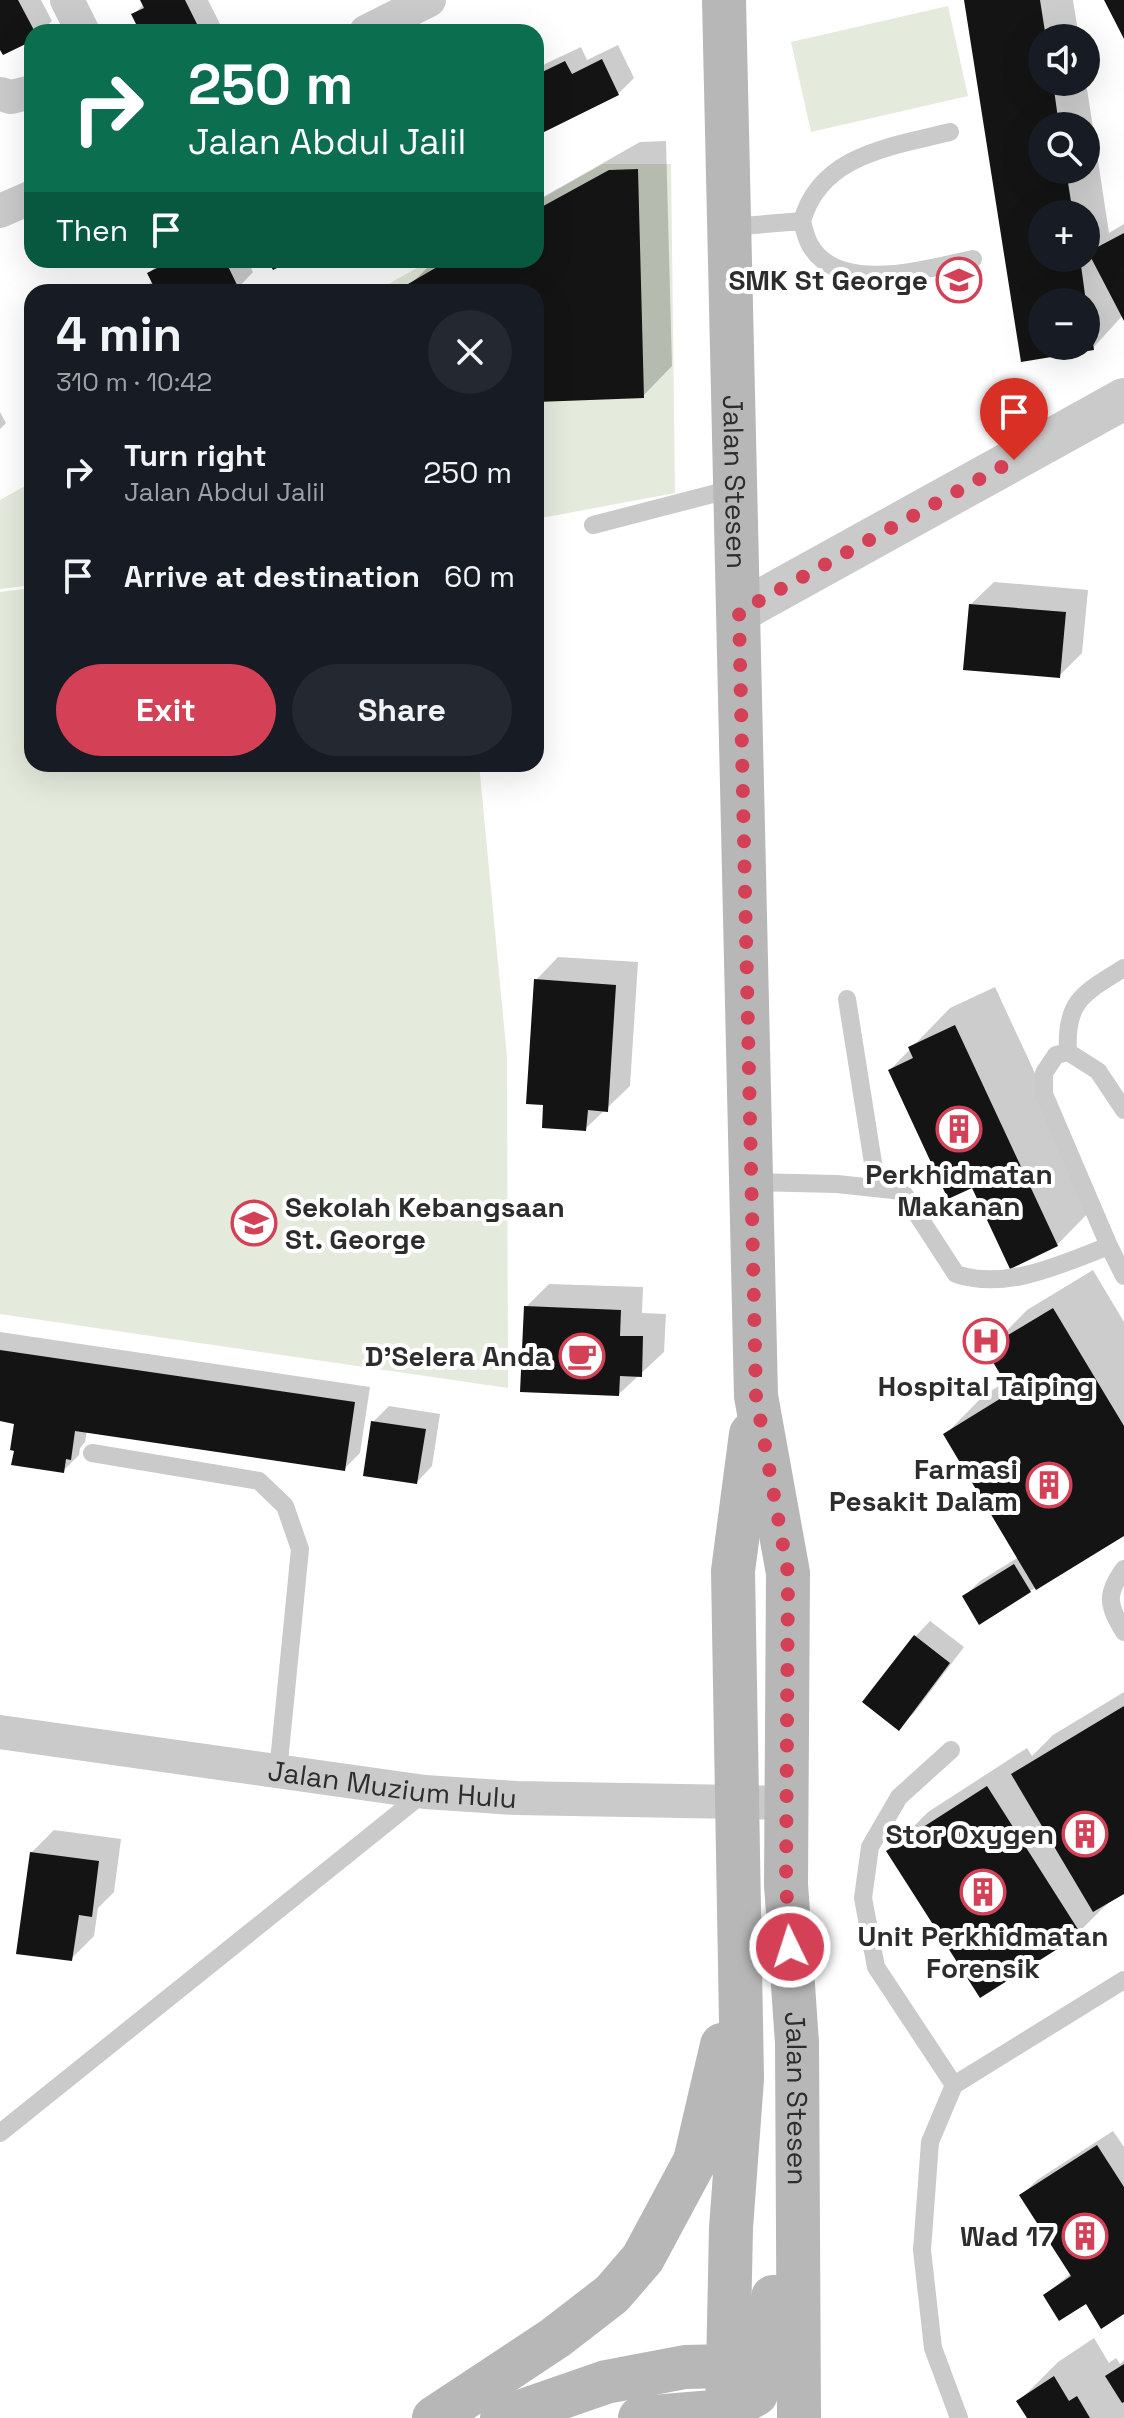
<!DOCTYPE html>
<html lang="en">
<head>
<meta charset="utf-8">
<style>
  :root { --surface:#171b24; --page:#242831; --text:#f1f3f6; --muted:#9ea1a6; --accent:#d44056 }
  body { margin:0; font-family:"Space Grotesk",sans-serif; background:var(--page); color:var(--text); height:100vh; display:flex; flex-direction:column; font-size:30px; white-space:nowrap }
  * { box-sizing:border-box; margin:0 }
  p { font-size:26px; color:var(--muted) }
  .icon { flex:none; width:44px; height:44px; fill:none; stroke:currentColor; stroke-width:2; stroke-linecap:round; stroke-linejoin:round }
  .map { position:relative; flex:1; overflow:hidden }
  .panel { position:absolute; left:24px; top:284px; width:520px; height:488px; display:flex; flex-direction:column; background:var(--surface); border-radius:24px; box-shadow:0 8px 32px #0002 }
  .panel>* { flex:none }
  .guide { position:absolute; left:24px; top:24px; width:520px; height:244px; border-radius:24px; box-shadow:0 8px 32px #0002; background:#0b6e4f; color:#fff; overflow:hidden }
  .buttons { position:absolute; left:1028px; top:24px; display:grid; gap:16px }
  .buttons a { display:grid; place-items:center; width:72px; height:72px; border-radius:50%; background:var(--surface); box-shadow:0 8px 32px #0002; font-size:40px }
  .pin { position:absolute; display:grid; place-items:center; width:68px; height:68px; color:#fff; margin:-82px -34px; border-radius:50% 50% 50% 0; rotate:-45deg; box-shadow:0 0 8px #0007 }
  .pin .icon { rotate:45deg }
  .me { position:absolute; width:88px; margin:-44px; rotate:356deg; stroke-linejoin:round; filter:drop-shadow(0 0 6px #0008) }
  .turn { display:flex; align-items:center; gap:28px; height:168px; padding:0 32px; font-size:36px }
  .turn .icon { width:104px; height:104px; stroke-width:2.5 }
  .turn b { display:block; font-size:56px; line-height:68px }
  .then { display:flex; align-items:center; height:76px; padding:0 32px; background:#0003; gap:16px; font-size:30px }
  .round { display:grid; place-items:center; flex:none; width:84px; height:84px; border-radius:42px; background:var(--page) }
  .summary { display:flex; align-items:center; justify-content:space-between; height:136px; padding:0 32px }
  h1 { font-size:48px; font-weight:800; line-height:60px }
  .button { display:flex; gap:16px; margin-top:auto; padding:16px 32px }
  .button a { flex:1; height:92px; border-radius:48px; background:var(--accent); color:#fff; font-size:32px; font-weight:800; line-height:92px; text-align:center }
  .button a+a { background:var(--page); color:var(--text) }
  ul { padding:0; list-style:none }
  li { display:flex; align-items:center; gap:24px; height:104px; padding:0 32px }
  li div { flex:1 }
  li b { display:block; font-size:30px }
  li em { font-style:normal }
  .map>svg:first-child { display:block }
  .green { fill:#e4eadc }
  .shadow { fill:#0003; fill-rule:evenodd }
  .building { fill:#141414 }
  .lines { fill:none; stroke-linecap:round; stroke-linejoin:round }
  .service { stroke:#cacaca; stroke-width:18 }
  .minor { stroke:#cacaca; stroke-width:34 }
  .tertiary { stroke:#cacaca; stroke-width:42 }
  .secondary { stroke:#b7b7b7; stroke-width:44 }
  .route { stroke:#d44056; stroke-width:14; stroke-dasharray:0 25.2 }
  .labels { text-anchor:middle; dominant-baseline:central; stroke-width:8; stroke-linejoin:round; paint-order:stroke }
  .poi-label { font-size:28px; font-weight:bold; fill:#2d2d2d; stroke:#fff; text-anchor:end }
  .street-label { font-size:28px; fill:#2d2d2d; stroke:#fff }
</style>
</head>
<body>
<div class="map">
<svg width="1124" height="2418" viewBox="0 0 1124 2418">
  <rect width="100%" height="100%" fill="#fff"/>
  <path class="green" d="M948,6l20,90 -157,36 -20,-90z
    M603,164h68l4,329 -139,26v-227h-162l57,-32h105v-58z
    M32,482v103l-32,4v-89z
    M32,588v176h447l28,293 1,331 -508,-74v-722z"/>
  <path class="shadow" d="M0,0h41l11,21 -12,11h-8v6l-32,8z
    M143,0h65l16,32h-82l-9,-17 11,-11z
    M966,0h107l6,38h-37v44h44l23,151 15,-9v90l-31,34 -70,12zM1042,126h44v44h-44zM1042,214h44v44h-44zM1042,302h44v44h-44z
    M618,45l16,33 -16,16 -82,40v-61l9,-9 36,-17 6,13z
    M666,141l6,225 -29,30 -107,4v-108h-126v-7l25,-25h101v-59l104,-59z
    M162,260h85l6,12 -15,16 -9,4h-91l15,-11 -4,-8z
    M0,412l6,11 -6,6z
    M994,582l94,8 -6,63 -23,23 -88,-72z
    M558,957l80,5 -8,124 -45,43 -40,-26 -9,-123z
    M995,987l101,218 -39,40 -84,-60 -83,-115 60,-62z
    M1093,1270l31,52v212l-94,57 -66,6 16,-16 39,-24 -74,-122 39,-40 23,-14 -19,-31 39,-40z
    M549,1284l94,3 -1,26 24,1 -2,38 -45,42 -93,-87z
    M0,1332l370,55 -10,66 -16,16 -257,-39 -2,12 -5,6 -1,7 -16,16 -47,-49 -16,-3z
    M389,1406l51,8 -8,52 -15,16 -44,-60z
    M930,1621l34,26 -50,66 -16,15 17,-91z
    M1124,1692v199l-10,6 -35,35 -190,-81 39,-39 99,-64 5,8 21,-21z
    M54,1830l67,9 -7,53 -16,16 -4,28 -23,23 -40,-106z
    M1113,2131l11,16v164l-38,-10 -40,-6 25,-22 -49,-78 15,-15z
    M1094,2338l15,25 7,-5 4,6 4,-4v58h-95l-10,-17 39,-39z"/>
  <path class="building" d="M0,0h18l17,32h-3v9l-29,14 -3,-5z
    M140,0h45l16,32h-61l-9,-18 13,-6z
    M964,0h76l6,38h-4v44h11l6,44h-17v44h24l7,44h-31v44h38l6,44h-44v44h44l2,-35 6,39 -73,12z
    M1104,0h20v39z
    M602,59l17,36 -83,41v-61l29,-14 7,13z
    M638,169l6,229 -108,4v-110h-128v-8l41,-24h87v-50l73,-40z
    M1124,233v88l-36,-69z
    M173,260h14l4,8 17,-8h17l14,29 -5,3h-90l10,-5 -7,-14z
    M268,260h25l-20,10z
    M969,604l97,8 -6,66 -97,-8z
    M534,979l82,6 -8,127 -20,-2 -2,21 -44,-3 1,-23 -17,-1z
    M955,1025l103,221 -48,23 -38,-81 -24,11 -60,-129 25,-12 -5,-11z
    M524,1306l97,4 -1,26h23l-1,41 -22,-1 -1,20 -99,-4z
    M1053,1308l71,118v110l-88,54 -93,-156 68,-42 -26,-43z
    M0,1350l355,52 -10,69 -270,-40 -4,29 -5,-1 -2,14 -53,-8 3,-14 -4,-1 4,-26 -14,-3z
    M371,1421l55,8 -9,55 -54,-8z
    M1014,1564l17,28 -52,33 -17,-29z
    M914,1635l36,28 -51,68 -37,-29z
    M1124,1706v188l-31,18 -82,-138z
    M987,1786l94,148 -101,64 -94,-147z
    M30,1852l69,9 -7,56 -13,-2 -7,46 -56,-7z
    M1097,2145l27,42v127l-23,15 -15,-25 -27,17 -16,-26 28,-19 -52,-81z
    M1124,2364v38l-2,1 -17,-27z
    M1054,2376l15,25 8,-5 13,22h-63l-11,-17z"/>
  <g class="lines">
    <path class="service" d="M802,221c2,8 4,17 8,24 29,51 119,23 163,14
      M730,227l72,-6c19,-67 89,-74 148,-89
      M593,525l143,-37
      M847,999l30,189
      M1068,1052c-3,-52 16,-59 56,-84
      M751,1182l86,2 65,7 54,83c51,17 105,-10 153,-28l15,30
      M1109,1246l-65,-152v-21l12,-18 12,-3 30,19 26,39
      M92,1453l167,28 26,25 15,43 -22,223
      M1124,1569c-19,26 -16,36 0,63
      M951,1750l-52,47 -29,50 -7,51 13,69 78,118
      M0,2133l425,-341
      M959,2418l-26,-70 -11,-98 8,-108 24,-57 170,-105"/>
    <g class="minor">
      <path d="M67,0l16,32"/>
      <path d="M366,32l63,-32"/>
      <path d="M0,94l11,3 21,-5"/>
      <path d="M0,211l32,-14"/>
      <path id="s1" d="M0,1732l425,60 91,6 270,5"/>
    </g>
    <path class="tertiary" d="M739,612l385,-213"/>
    <g class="secondary">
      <path id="s2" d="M724,0l32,1396 32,177 -2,311 11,159 2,375"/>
      <path d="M434,2418l121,-80 57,-44 31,-36 52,-97 27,-116"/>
      <path d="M502,2418l104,-36 79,-15 42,-1 11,4 11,13"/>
      <path d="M640,2418l86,-7 30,-17 12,-42 5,-55"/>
      <path d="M727,2418l4,-190 11,-149 -9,-508 18,-137"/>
    </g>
  </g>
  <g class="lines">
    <path class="route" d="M790,1947l-4,-63 2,-311 -32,-177 -17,-784 275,-152"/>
  </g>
  <defs>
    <g id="school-ring" transform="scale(2.3)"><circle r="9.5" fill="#fff" stroke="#d44056" stroke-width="1.5"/><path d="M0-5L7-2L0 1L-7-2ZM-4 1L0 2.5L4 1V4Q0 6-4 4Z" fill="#d44056"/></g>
    <g id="building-ring" transform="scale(2.3)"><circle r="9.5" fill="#fff" stroke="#d44056" stroke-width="1.5"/><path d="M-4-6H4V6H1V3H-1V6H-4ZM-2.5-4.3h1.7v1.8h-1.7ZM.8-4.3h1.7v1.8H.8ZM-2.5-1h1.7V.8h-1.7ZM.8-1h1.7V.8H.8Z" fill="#d44056"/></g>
    <g id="hospital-ring" transform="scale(2.3)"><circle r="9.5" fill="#fff" stroke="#d44056" stroke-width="1.5"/><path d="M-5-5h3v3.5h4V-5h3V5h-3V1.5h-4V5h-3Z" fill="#d44056"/></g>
    <g id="cafe-ring" transform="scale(2.3)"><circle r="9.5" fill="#fff" stroke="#d44056" stroke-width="1.5"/><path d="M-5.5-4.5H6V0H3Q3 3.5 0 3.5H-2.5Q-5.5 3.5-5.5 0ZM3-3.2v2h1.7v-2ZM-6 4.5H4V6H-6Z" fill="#d44056"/></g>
  </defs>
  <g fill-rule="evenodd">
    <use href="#school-ring" x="959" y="280"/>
    <use href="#building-ring" x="959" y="1129"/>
    <use href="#school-ring" x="254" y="1223"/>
    <use href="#hospital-ring" x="986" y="1341"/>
    <use href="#cafe-ring" x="582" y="1356"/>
    <use href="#building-ring" x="1049" y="1485"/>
    <use href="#building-ring" x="1085" y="1834"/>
    <use href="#building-ring" x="983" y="1892"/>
    <use href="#building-ring" x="1085" y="2236"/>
  </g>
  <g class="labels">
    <g class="poi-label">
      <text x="928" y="280">SMK St George</text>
      <text x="959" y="1174" text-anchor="middle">Perkhidmatan<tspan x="959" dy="32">Makanan</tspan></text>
      <text x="285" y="1207" text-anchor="start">Sekolah Kebangsaan<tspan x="285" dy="32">St. George</tspan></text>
      <text x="551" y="1356">D'Selera Anda</text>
      <text x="986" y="1386" text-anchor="middle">Hospital Taiping</text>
      <text x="1018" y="1469">Farmasi<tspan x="1018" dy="32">Pesakit Dalam</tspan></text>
      <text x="1054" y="1834">Stor Oxygen</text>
      <text x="983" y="1936" text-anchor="middle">Unit Perkhidmatan<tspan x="983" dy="32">Forensik</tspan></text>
      <text x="1054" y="2236">Wad 17</text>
    </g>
    <g class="street-label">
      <text stroke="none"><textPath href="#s2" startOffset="482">Jalan Stesen</textPath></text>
      <text stroke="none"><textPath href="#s1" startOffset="396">Jalan Muzium Hulu</textPath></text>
      <text stroke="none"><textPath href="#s2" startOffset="2102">Jalan Stesen</textPath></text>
    </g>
  </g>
</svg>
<div class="buttons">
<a><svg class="icon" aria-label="sound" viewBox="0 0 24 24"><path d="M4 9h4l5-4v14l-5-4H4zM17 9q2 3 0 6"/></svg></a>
<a><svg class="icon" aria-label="search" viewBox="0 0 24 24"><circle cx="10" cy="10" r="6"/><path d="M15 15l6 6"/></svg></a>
<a>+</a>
<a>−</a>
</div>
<div class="pin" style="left:1014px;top:460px;background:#d93025"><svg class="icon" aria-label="arrive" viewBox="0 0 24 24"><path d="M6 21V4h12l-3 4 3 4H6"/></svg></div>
<svg class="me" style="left:790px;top:1947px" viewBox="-20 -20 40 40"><circle r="17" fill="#d44056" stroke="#fff" stroke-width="3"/><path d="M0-11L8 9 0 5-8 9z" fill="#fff"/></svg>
<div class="guide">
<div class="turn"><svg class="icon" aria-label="right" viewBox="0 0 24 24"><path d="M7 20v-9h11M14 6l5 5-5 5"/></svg><div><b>250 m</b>Jalan Abdul Jalil</div></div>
<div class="then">Then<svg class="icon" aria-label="arrive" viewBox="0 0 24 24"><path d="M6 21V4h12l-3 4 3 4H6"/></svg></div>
</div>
<section class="panel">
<div class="summary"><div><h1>4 min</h1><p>310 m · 10:42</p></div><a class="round"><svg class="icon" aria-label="close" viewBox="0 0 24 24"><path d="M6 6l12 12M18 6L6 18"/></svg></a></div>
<ul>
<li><svg class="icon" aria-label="right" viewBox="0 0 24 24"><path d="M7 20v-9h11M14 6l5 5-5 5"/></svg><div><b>Turn right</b><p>Jalan Abdul Jalil</p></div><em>250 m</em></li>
<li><svg class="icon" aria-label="arrive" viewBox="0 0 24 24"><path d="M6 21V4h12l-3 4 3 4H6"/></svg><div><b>Arrive at destination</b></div><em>60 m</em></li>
</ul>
<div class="button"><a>Exit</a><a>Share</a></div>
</section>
</div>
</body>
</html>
